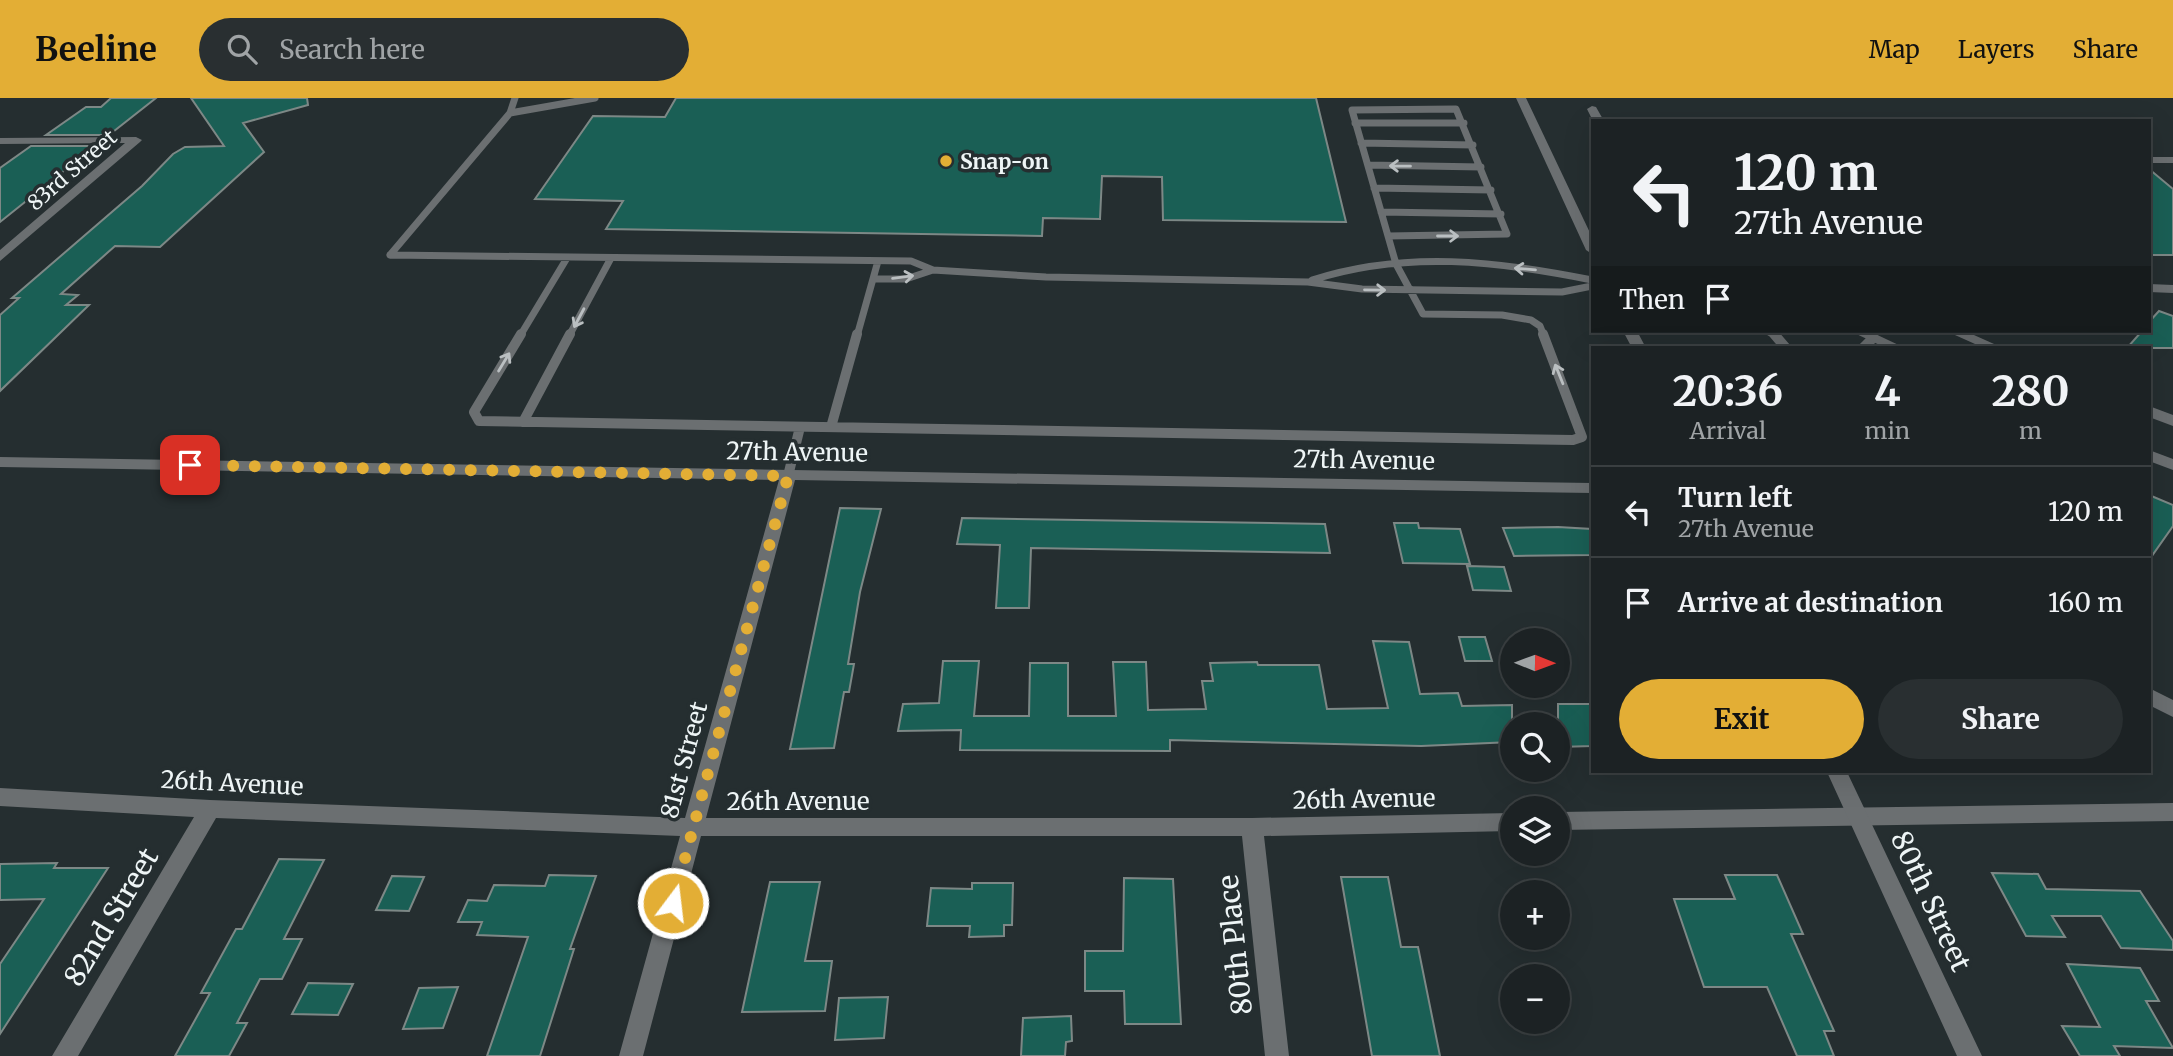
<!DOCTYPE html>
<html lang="en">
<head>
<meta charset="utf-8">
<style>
  :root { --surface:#1c2224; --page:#292f31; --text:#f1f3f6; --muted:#a0a4a6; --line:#3a3f41; --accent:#e3ae35 }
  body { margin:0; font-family:Merriweather,serif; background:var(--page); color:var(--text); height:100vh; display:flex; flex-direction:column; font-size:26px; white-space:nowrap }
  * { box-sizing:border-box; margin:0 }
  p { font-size:23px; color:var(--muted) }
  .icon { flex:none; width:38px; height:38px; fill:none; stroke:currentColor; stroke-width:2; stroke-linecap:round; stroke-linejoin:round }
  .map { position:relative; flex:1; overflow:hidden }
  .sheet { position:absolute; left:1591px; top:248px; width:560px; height:427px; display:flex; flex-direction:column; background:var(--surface); border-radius:0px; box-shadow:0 7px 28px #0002,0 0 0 2px var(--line) }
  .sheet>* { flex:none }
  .top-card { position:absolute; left:1591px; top:21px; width:560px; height:214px; border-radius:0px; box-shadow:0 7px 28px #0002,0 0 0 2px var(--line); background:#1c2224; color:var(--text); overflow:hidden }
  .needle { width:46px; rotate:91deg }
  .controls { position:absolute; left:1500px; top:530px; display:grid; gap:14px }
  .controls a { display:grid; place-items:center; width:70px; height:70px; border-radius:50%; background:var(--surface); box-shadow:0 7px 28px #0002,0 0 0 2px var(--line); font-size:35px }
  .pin { position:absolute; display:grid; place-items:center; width:60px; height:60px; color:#fff; margin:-30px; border-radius:14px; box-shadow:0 4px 10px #0006 }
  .me { position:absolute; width:77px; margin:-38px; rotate:15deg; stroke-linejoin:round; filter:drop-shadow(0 0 5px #0008) }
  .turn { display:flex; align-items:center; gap:24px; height:147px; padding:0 28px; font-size:32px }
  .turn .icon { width:91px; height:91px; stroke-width:2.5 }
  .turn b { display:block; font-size:49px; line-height:60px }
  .then { display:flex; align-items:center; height:66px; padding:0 28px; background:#0003; gap:14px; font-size:26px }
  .eta { display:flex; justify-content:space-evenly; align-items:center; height:119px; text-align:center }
  .eta b { font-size:42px; font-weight:700; line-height:49px }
  .primary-button { display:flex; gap:14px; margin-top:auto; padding:14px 28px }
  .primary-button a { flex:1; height:80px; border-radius:42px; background:var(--accent); color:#111; font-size:28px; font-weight:700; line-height:80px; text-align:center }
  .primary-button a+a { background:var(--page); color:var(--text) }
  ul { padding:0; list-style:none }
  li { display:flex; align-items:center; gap:21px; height:91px; padding:0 28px; border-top:2px solid var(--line) }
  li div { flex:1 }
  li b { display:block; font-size:26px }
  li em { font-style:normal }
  header { display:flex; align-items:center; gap:42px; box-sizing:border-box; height:98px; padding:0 35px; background:var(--accent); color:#111 }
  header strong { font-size:33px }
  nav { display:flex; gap:38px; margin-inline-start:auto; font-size:24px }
  .search { width:490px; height:63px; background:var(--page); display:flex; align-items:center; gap:18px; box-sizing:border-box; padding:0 24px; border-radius:38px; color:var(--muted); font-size:26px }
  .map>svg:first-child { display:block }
  .building { fill:#1a5f55; stroke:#7d8886; stroke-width:2 }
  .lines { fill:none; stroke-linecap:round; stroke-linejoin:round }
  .service-far1 { stroke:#6b6f71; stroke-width:7 }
  .service { stroke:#6b6f71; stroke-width:10 }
  .minor { fill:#6b6f71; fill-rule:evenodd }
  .tertiary { fill:#6b6f71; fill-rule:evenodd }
  .oneway { stroke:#babfc1 }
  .route { stroke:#e3ae35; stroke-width:12; stroke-dasharray:0 21.6 }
  .poi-dot { fill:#e3ae35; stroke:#252e30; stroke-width:2.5 }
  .labels { text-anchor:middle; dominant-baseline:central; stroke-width:7; stroke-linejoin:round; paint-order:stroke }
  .far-poi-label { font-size:21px; font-weight:bold; fill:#eef5f6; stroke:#252e30; text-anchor:start }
  .far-street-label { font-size:21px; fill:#eef5f6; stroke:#252e30 }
  .street-label { font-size:24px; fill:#eef5f6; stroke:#252e30 }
  .near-street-label { font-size:28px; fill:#eef5f6; stroke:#252e30 }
</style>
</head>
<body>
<header>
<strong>Beeline</strong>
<div class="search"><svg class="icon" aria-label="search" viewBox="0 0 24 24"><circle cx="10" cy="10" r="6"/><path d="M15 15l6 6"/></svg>Search here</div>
<nav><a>Map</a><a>Layers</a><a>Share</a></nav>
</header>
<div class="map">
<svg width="2173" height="958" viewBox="0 0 2173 958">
  <rect width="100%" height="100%" fill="#252e30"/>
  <path class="building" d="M111,0h45l-47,37h-63l40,-28h15z
    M191,0h116l1,7 -65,18 21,29 -104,95 -45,-1 -54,48 17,1 -12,10h23l-89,86v-76l19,-17h-7l130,-112 31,-32 12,-7 39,-1z
    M676,0h640l30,124 -183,-2 -1,-43 -60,-1 -2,43 -57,-1 -1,18 -436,-7 17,-28 -88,-2 58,-83 72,1z
    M31,48h64l-95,76v-54z
    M2149,71l24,20v66h-24z
    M2159,213l14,5v32h-46l15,-17h7v-9z
    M2149,397l24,10v21l-24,34z
    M840,410l41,1 -21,83 -12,72h6l-5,28h-5l-10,56 -44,1z
    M962,420l363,6 5,29 -299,-5 -2,60h-33l4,-63 -43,-1z
    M1394,425h24l1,5 41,1 10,35 -67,-1z
    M1558,429l34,2v26l-78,1 -11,-28z
    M1467,468l37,1 7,24 -38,-1z
    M1459,539h26l7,24h-27z
    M1373,543l36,1 11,52 38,-1 4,13 50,-1v37l-91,4 -251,-6v11l-210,-1 1,-20 -63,1 5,-27 36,-1 4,-42h36l-5,55h55l1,-53h38v53h48l-3,-54h33l2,48 58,-1 -4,-28h11l-3,-18 47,-1 1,3h61l8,44 61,-1z
    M1558,606h34v42l-34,1z
    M279,761l45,1 -40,79h18l-20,40h-22l-23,44h10l-18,33h-54l35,-63h-9l35,-64h6z
    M57,765l-3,5h54l-108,166v-70l44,-65 -44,1v-36z
    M1992,775l46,1 8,15 94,2 33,50v9l-52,-2 -20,-32h-49l13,21 -39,-1z
    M549,777l47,1 -26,73h4l-34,107h-53l41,-119 -51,-2 5,-13h-24l10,-22 19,1 7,-16 51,1z
    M1725,777h52l26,59h-12l43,97h-10l10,25h-37l-30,-69h-63l-30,-88h61z
    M392,778l32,1 -15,34 -33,-1z
    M1341,779h47l13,70h17l22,109h-68z
    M1124,780l49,1 8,145h-56l-1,-33h-39v-40h38z
    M770,784h50l-15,79h27l-7,50 -83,1z
    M972,785h41l-1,42h-8v11l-35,1 1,-11h-43l4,-38 41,1z
    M2067,866l73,4 19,33h-13l27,47 -59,-2 6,10h-40l-18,-30 38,1z
    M308,885l45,1 -15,31 -46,-1z
    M458,889l-15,41 -40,1 16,-41z
    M888,899l-4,41 -49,2 4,-42z
    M1071,918l1,25 -6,1 -1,14h-44l2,-38z"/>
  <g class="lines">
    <path class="service-far1" d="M515,0l-5,15 85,-15
      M1355,25h109
      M1361,45l112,2
      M1368,67l113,2
      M1374,90l117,2
      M1381,114l120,2
      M1388,138l119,-2 -51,-125 -104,1 44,154 27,50 79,1 29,5 9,6 4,10
      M390,157l521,6 22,9 113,7 262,5 54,7 200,3 30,-6
      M390,157l120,-142
      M873,181h33l27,-9
      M1312,182c93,-30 186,-19 280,0
      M1767,233l9,5
      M520,238l47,-78
      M569,238l42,-78
      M857,238l21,-75"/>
    <path class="service" d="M521,236l-47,78 5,9 1094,19 9,-3 -39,-103
      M1774,236l12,14
      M1863,250l10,-10
      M523,324l47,-88
      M831,329l26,-93
      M788,378l12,-49"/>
    <path class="minor" d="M1592,8l4,1 8,14h-11l-6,-12z
      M136,39l6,3 -2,2 -140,119v-11l125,-107 -125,1v-6z
      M2149,59h24v6h-24z
      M2149,186l24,1v8l-24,-1z
      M1850,233h19l36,17h-19z
      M1946,233h19l38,17h-19z
      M2149,308l24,9v11l-24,-9z
      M2149,352l24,9v11l-24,-9z
      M0,359l1592,26v10l-797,-13 -89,338h546l260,-5v18l-248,5 25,220h-24l-23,-220h-541l-58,220h-24l61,-220 -464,-18 -138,238h-26l142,-239 -194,-11v-18l210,12 475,18 94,-338 -779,-13z
      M2149,590l24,12v17l-24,-12z
      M2173,705v18l-615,9v-18z"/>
    <path class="tertiary" d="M1516,0h10l66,139v17l-6,-4z
      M1623,233h14l9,17h-14z
      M1827,674h20l135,284h-25z"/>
  </g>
  <defs><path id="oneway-shaft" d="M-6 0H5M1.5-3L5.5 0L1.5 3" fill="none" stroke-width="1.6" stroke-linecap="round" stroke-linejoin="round" transform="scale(1.75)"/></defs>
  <g class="oneway">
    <use href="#oneway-shaft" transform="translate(1400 68) rotate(-179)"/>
    <use href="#oneway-shaft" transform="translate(1448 138)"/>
    <use href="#oneway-shaft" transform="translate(1525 171) rotate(-175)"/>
    <use href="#oneway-shaft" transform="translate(903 179) rotate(-7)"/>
    <use href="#oneway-shaft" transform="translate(1375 192) rotate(1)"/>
    <use href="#oneway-shaft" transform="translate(579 220) rotate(118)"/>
    <use href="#oneway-shaft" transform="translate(504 264) rotate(-59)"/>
    <use href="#oneway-shaft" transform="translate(1559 276) rotate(-112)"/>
  </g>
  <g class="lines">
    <path class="route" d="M190,367l598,11 -115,427"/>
  </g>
  <circle class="poi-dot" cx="946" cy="63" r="7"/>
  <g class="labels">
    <g class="far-poi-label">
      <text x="960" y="63">Snap-on</text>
    </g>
    <g class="far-street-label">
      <text transform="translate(72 72) rotate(-41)">83rd Street</text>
    </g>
    <g class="street-label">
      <text transform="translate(797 354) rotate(1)">27th Avenue</text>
      <text transform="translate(1364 362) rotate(1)">27th Avenue</text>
      <text transform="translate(684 662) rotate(-75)">81st Street</text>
      <text transform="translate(232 685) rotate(3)">26th Avenue</text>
      <text transform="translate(1364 701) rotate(-1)">26th Avenue</text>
      <text x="798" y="703">26th Avenue</text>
    </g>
    <g class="near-street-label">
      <text transform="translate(1931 803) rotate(65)">80th Street</text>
      <text transform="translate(111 819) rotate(-59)">82nd Street</text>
      <text transform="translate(1235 847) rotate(-96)">80th Place</text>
    </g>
  </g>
</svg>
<div class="controls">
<a><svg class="needle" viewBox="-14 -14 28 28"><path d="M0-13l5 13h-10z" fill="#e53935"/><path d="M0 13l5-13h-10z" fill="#a0a4a6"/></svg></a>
<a><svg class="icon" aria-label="search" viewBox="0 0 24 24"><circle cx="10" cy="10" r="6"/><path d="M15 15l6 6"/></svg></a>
<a><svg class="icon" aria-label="layers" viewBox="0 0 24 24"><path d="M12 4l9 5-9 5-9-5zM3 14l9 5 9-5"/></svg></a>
<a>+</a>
<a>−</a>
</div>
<div class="pin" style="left:190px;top:367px;background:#d93025"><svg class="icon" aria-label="arrive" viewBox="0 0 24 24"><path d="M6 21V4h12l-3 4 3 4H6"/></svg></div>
<svg class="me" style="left:673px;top:805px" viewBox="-20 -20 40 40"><circle r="17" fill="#e3ae35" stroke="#fff" stroke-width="3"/><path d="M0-11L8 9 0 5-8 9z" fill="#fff"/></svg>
<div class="top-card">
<div class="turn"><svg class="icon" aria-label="left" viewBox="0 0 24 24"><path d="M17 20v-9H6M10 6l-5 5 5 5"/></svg><div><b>120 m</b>27th Avenue</div></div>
<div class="then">Then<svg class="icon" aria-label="arrive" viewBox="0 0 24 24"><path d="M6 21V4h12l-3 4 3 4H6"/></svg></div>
</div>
<section class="sheet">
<div class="eta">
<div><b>20:36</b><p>Arrival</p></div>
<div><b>4</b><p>min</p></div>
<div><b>280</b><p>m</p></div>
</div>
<ul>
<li><svg class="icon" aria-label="left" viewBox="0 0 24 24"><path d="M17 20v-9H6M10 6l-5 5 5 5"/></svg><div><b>Turn left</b><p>27th Avenue</p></div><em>120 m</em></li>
<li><svg class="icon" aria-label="arrive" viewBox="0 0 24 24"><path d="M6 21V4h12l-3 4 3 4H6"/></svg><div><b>Arrive at destination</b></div><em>160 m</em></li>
</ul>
<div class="primary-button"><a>Exit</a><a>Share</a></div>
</section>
</div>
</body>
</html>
